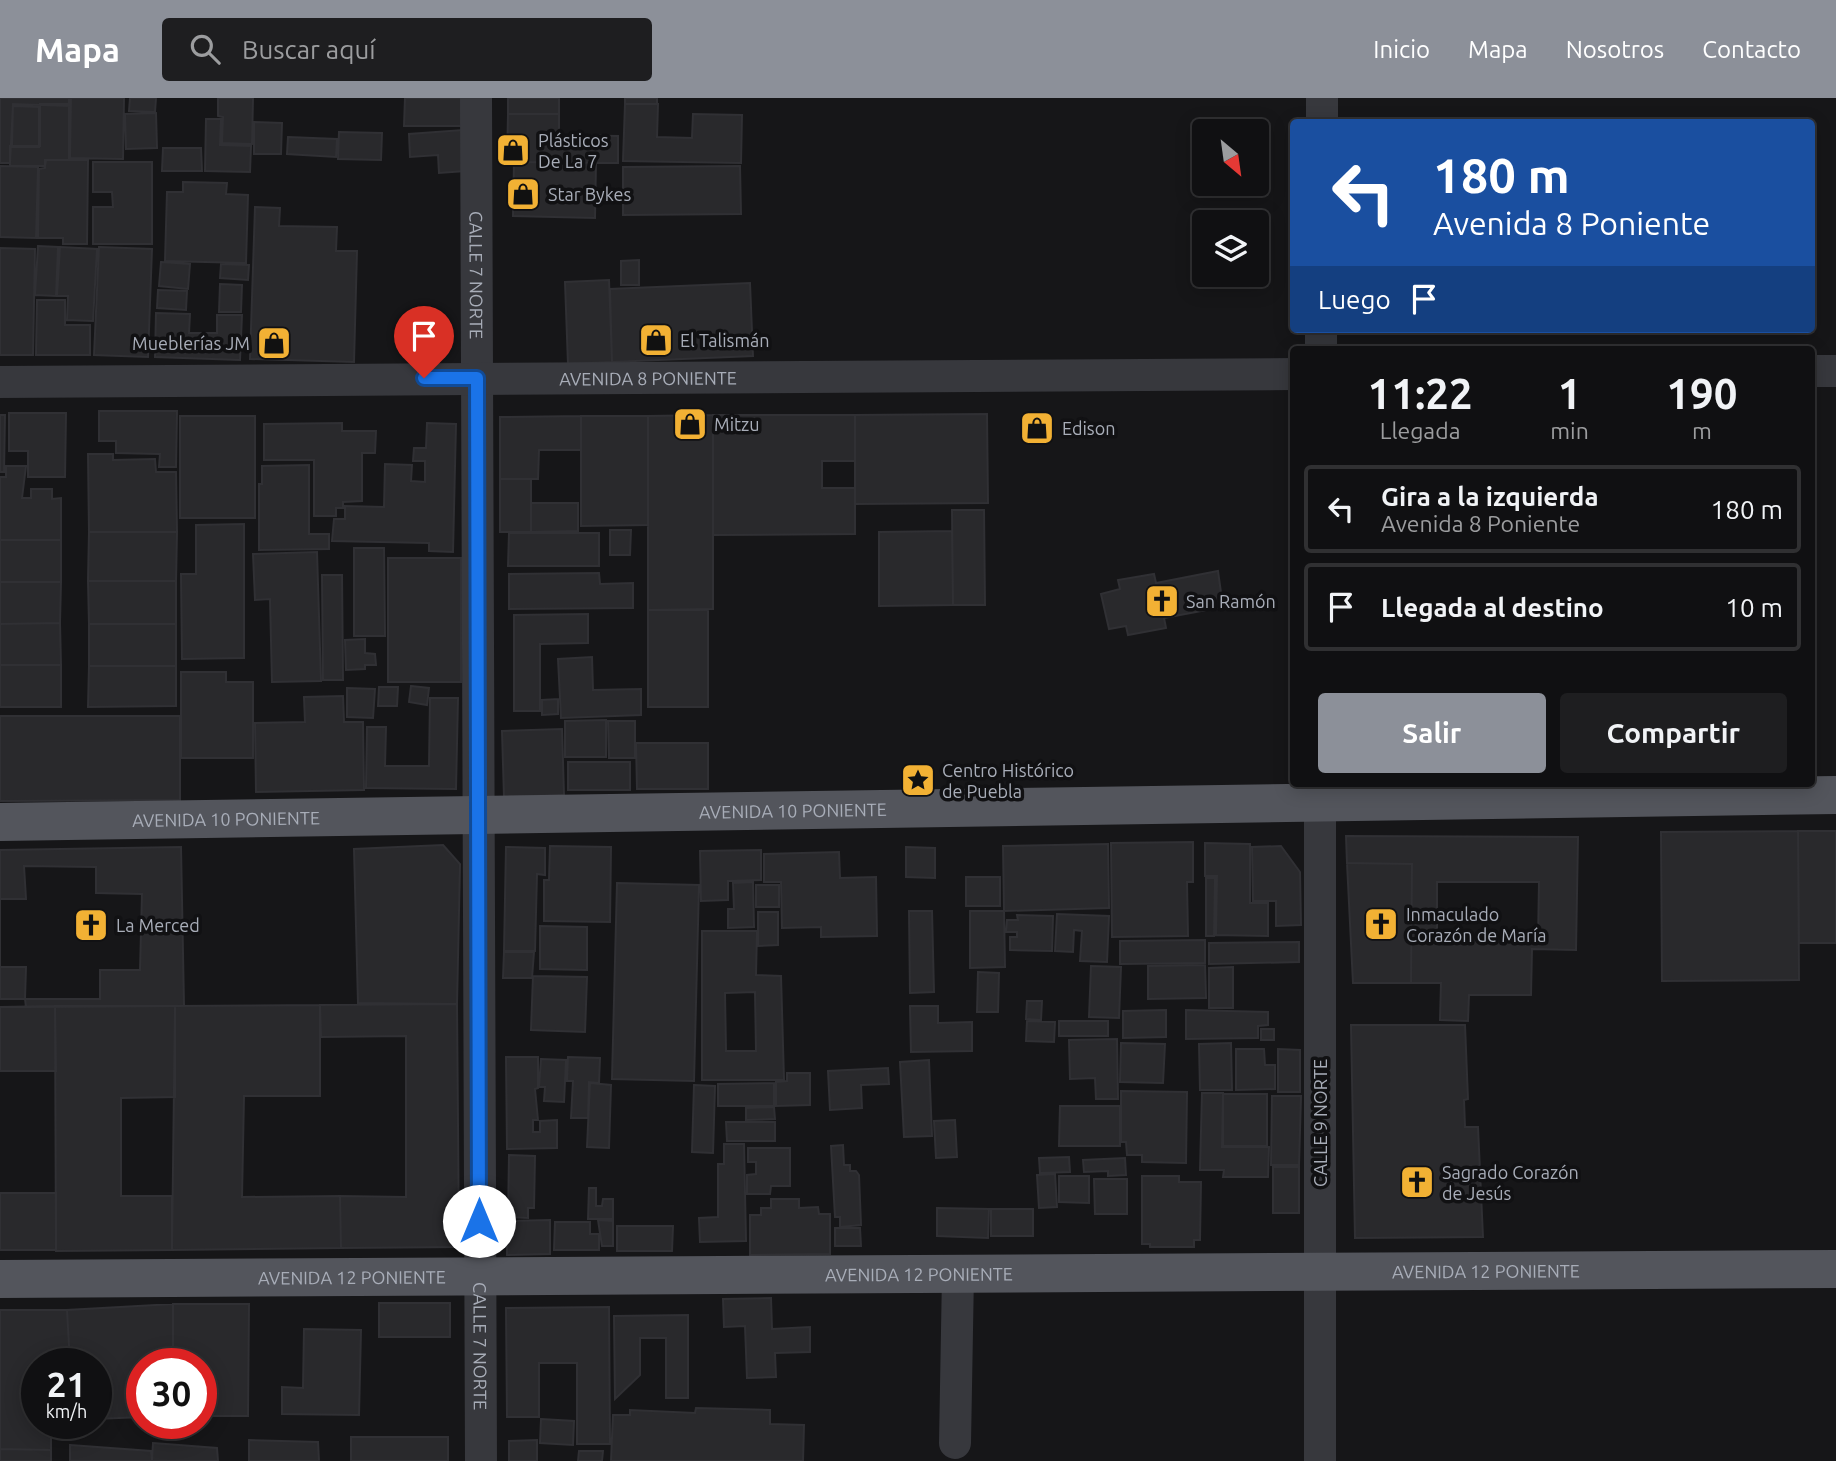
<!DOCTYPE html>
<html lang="es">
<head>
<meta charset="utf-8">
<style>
  :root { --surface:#101012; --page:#1e1e20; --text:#f1f3f6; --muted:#9c9d9f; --line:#303032; --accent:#8c9099 }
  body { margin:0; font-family:Ubuntu,sans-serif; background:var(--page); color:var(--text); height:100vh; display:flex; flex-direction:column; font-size:26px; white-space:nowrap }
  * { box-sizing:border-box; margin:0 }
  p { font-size:23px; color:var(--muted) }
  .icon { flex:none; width:38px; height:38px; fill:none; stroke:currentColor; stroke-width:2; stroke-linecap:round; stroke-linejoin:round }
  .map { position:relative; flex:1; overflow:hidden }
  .sheet { position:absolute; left:1290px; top:248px; width:525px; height:441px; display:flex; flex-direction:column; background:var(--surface); border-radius:7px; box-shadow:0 4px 18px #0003,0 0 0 2px var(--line) }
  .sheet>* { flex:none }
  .hud { position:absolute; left:1290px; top:21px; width:525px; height:214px; border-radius:7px; box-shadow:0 4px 18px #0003,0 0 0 2px var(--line); background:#1a4fa0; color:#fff; overflow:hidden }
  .needle { width:46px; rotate:151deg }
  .controls { position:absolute; left:1192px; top:21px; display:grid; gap:14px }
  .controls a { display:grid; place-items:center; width:77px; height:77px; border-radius:7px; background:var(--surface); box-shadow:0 4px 18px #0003,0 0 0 2px var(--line); font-size:35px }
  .speed { position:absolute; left:21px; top:1250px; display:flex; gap:14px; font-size:35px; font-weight:700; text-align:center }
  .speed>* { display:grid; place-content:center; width:91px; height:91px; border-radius:50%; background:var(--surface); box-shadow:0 4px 18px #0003,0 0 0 2px var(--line); line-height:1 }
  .speed small { font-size:18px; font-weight:400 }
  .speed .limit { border:10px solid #d22; background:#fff; color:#111 }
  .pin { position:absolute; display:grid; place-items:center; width:60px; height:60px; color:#fff; margin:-72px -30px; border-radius:50% 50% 50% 0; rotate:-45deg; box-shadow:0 0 7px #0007 }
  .pin .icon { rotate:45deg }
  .me { position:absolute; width:77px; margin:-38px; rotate:0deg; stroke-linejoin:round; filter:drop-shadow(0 0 5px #0008) }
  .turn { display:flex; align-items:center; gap:24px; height:147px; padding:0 28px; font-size:32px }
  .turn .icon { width:91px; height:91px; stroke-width:2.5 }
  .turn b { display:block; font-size:49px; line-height:60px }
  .then { display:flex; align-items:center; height:66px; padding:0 28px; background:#0003; gap:14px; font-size:26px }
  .eta { display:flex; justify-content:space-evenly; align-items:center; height:119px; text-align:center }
  .eta b { font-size:42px; font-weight:700; line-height:49px }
  .primary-button { display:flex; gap:14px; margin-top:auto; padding:14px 28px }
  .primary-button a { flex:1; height:80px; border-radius:7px; background:var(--accent); color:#fff; font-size:28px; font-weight:700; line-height:80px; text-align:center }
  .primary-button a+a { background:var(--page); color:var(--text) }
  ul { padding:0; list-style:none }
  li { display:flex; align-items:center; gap:21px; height:88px; margin:0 14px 10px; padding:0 14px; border:4px solid var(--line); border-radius:7px }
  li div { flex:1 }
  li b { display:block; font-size:26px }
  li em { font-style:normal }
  header { display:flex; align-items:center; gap:42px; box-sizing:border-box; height:98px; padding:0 35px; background:var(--accent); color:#fff }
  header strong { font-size:33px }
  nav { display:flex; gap:38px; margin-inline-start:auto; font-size:24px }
  .search { width:490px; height:63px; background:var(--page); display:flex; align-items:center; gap:18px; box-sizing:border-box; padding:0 24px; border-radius:7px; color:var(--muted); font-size:26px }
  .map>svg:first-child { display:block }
  .building { fill:#29292c; stroke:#303034; stroke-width:2; fill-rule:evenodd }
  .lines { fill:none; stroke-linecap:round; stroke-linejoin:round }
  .minor { stroke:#37383d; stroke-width:32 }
  .major { stroke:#53555c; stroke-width:38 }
  .route-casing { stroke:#114b97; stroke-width:18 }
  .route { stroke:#1a73e8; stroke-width:12 }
  .labels { text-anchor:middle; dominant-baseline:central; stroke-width:7; stroke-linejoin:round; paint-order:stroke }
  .poi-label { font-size:18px; fill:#a8adb8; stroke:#111113; text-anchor:start }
  .street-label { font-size:18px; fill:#a8adb8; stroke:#111113 }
</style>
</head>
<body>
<header>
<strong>Mapa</strong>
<div class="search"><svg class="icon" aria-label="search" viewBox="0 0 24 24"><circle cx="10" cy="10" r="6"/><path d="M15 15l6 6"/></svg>Buscar aquí</div>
<nav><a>Inicio</a><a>Mapa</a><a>Nosotros</a><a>Contacto</a></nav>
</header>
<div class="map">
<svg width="1836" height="1363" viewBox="0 0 1836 1363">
  <rect width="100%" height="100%" fill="#161618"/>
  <path class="building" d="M0,0h69v8l-56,-2 -3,59h-10z
    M71,0h53l-1,61 -53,-1z
    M130,0h26l-1,14 -26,-1z
    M218,0h35l-1,46 -30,-1 1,-26 -5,-1z
    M405,0h56v28h-57z
    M508,0h51v16h-51z
    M625,0h32v6h-32z
    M40,6h29v56h-23l-1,6h-35v-20h30z
    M625,6h33l-1,33 35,1 1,-24 49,1 -1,48 -118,-2z
    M13,8l26,1v40h-27z
    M156,15l1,35 -31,1 -1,-35z
    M508,16h51v21l59,1v27l-111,-1z
    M206,21h15l-1,26 31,1 -1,26 -45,-1z
    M254,24l28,1 -1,31h-27z
    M463,32l2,41 -26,2 -1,-18 -28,2 -1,-23z
    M339,34l43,1 -1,27 -43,-1z
    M288,39l49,2 -1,18 -49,-3z
    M163,50h38l1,23h-40z
    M45,62h43l-1,84h-24v-6h-25l1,-69 6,-1z
    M93,64h59v82h-59v-37h20l-1,-15h-19z
    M514,64l82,1 -1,55 -82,-2z
    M0,68l38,1 -2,71 -36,-1z
    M740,68l1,48 -118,1v-48z
    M183,84l44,1 -1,11 22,1 -2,68 -81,-2 2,-69h16z
    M255,109l25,1 -1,18 58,1 -1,24h21l-3,111 -104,-3z
    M38,148l20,1 -2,49 -21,-1z
    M60,149l37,2 -4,72 -26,-1 1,-24h-11z
    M99,149l53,2 -4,108 -54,-2z
    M0,150l35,1 -2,106h-33z
    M639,162v25h-18v-24z
    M161,164l29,2 -2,25 -29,-3z
    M221,166l28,1 -1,15 -28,-2z
    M609,182l3,82 -44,2 -3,-82z
    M750,185l3,73 -141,6 -2,-73z
    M220,186l22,1 -1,27h-22z
    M158,192l29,1 -1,19 -29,-2z
    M37,202h28v25h25v30h-54z
    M156,215l34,1 -1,19h28v-18h25l-2,45 -85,-3z
    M99,313h78l-1,56h-17l1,-13 -44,-1v-12h-17z
    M9,315h57l-1,64h-37v-26h-19z
    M987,316l1,89 -133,1v-89z
    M0,317h5l-1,57h-4z
    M713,317h142v46h-33v27h33v46l-142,1z
    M713,317v194l-65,1v-194z
    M180,318h75v102h-75z
    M581,318h67v109l-67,1z
    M581,318v34h-42l-1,29h-38v-62z
    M342,325v8h34l-1,22h-13v48l-19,1v6h-7v8h-22v-56h-50v-36z
    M427,325l29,1 -3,128 -24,-1v-8l-97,-2 2,-22h11v-13l39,1 1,-43 27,1 -1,16 14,1v-21h-12l1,-13h12z
    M88,356h25v6l42,-1 1,13h20l1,60h-88z
    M309,367v69h20v15l-70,1v-66h3v-18z
    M6,368h20l-4,32h9v-9h21v10l9,-1v42h-61v-63h6z
    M500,381h31v53h-31z
    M531,405h47v28l-47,1z
    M952,412h32l1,95h-32z
    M244,426v134l-62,1 -1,-85h15v-49z
    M610,432h21l-1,25h-20z
    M952,433l1,74 -74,1v-74z
    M89,434h88l-1,49h-88z
    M509,435h90v33h-91z
    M0,442h61v42h-61z
    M354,450h30l1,88h-31z
    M317,454l4,129 -49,1 -2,-83 -15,1 -2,-46z
    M388,460h73v124h-73z
    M1218,473l5,36 -59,11 2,10 -38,7 -2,-9 -17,3 -8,-35 19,-5 -2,-9 36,-6 2,9z
    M599,475l1,11 33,-1v25l-124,1v-35z
    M322,477h20l1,105h-20z
    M88,483h88v43h-87z
    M0,484h61l-1,41 -60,1z
    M648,512h60v97h-60z
    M588,516v29l-48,1v67h-26v-96z
    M60,525l1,42h-61v-41z
    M89,526h87v42h-87z
    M365,541v14l10,1 1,11h-11v4l-19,1 -1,-30z
    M592,559l1,33 48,-1v26l-80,3 -3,-59z
    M0,567h61v42h-61z
    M89,568h87v40l-88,1z
    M181,574h45v10h27v76h-72z
    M411,588l18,2 -2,17 -18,-3z
    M379,589h19l-1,19h-19z
    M347,590l28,1 -2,29 -26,-1z
    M343,598l1,26h19l1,68 -108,2 -1,-69 50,-1 -1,-25z
    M430,600h28l-2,91 -90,-1 1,-61h19l-1,39h44z
    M558,601v15l-16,1v-15z
    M0,618h180v84l-180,1z
    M606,622v37h-41v-36z
    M608,623h27v37h-26z
    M562,631l2,66 -60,2 -2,-66z
    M636,645h72v46h-71z
    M568,664h62v28h-62z
    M1798,733l1,149 -137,1 -1,-149z
    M1798,733h38v112h-37z
    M1346,738l232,1 -2,113 -44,-1 -1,46h-62l-1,26 -28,-1 1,-37h-30l1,-119 -65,-1zM1437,784h102l-1,59 -101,-1z
    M1193,744v40h-6l1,54 -76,1 -1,-94z
    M1205,745l45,1v59h18v33l-52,-1 1,-59h-12z
    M1108,746l1,64 -105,3 -1,-65z
    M443,747l17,19 -3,140 -99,-1 -4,-154z
    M550,748l61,1 -1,75 -66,-1v-41h5z
    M1281,748l19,26 1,53 -25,1v-25h-23l-1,-54z
    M181,749l3,159 -158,1 -1,-8h-25v-149z
    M506,749l39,1v27l-8,-1 -2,77h-31z
    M906,749l29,1v30l-29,-1z
    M761,752v30l-33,1v19l-27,1 -1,-50z
    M839,754l1,26 36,-1 1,59 -56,1v-10l-39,1 -1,-46h-17v-28z
    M1347,765l65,1 -1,119h-58z
    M24,768l72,1v26l46,1 -2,76h-40v29h-75l1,-32h-26v-68h26z
    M966,779h34v29h-34z
    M1206,780h9l-1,58h-8z
    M753,784l1,45 -26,1v-19h6l-1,-26z
    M617,785l82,2 -5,196 -82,-2z
    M756,787h23v22h-23z
    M909,813h23l2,81 -24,1z
    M970,813h34l1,56 -35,1z
    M758,814h20v33l-20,1z
    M1057,816l52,2 -2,46 -27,-1 2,-30 -8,-1 -1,22 -18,-1z
    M1017,817l36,1 -1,35 -42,-1v-13h7v-5h-11l1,-12h11z
    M540,828l47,1v43l-47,-1z
    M702,833h55l-1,44 25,1 3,104h-82zM755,894l1,59h-30l-1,-58z
    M1205,842v23l-85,1v-23z
    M1299,844v20l-90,2v-21z
    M504,854h30l-2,26h-29z
    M1205,867l1,33 -58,1v-33z
    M1091,868l30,1 -2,51 -30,-1z
    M1233,869v41h-24v-40z
    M978,874l21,1 -1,39h-21z
    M533,878l54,1 -2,55 -54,-2z
    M1027,903h15l-1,19 -15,-1z
    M457,906l2,243 -118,1 -1,-52 66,1v-161l-85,1 -1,-32z
    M320,907v91h-76l-2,101 98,-1 1,52 -169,2 3,-244z
    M55,908h120v91l-54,1v98h51v54l-116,1z
    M55,908l1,65h-56v-64z
    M910,908h28v17l34,-1v29l-61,1z
    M1166,912v27l-43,1v-27z
    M1186,912l82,2v13l-10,1v12l-72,1z
    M1027,923l28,1 -1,20 -28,-1z
    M1059,923h49v15h-49z
    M1351,927h114l3,74 -4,1 1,27h13l5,110 -128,1z
    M1261,931h13v11h-13z
    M1117,941l1,60h-22l-1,-21 -25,1 -1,-39z
    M1121,945l44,1 -2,39 -43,-1z
    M1231,945l1,47h-32l-1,-46z
    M1236,951h28l1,16h10v24l-39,1z
    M1278,951l22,1v42h-22z
    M506,959h32v31l-3,1 3,31h-5v12h7v-11l17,-1v28l-50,1z
    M568,959l32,1 -1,25 -10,-1 -1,36h-17l2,-37h-6z
    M541,961l25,1 -2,42 -20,-1 1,-14h-6z
    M929,962l3,76 -28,1 -4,-75z
    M888,970l1,16 -28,1 1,23 -32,2 -2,-39z
    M787,975h23v32l-34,1v-24l11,-1z
    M590,985l21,2 -2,63 -22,-1z
    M774,985v23h-56v-22z
    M694,987l21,1 -2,67 -21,-1z
    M1121,993l66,1 -1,71 -44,-1v-7h-15l-1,-13h-5z
    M1202,995h21l-1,54h47l-1,30h-45l1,-7h-24z
    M1223,996h44v52h-44z
    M1272,998h29l-2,69h-28z
    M1060,1008h60v40h-61z
    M774,1009l1,12 -29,1v-12z
    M955,1022l2,37 -21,1 -2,-37z
    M726,1024h49v19h-48z
    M724,1046h20l2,97 -46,1 -1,-24 19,-1v-53h6z
    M843,1047l1,20h6v6h6l3,4 2,50 -21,2v-10h-5l-4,-71z
    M748,1050h42v38h-19l-1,8h-23v-19l9,-1v-12h-8z
    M509,1057l26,1 -1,52h-6v10l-20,-1z
    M1069,1059l1,15 -30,1 -1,-15z
    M1125,1060l1,17 -18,1v-5l-24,1 -1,-12z
    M1273,1069h26v46h-26z
    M1055,1076l2,33 -18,1 -2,-33z
    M1059,1078h30v27l-30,-1z
    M1142,1078h37v6h22l-1,58h-6v7h-44v-3h-8z
    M1094,1081h33v35h-32z
    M589,1090h7v18h6l1,-7h10v20h-25z
    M0,1095h56v57h-56z
    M771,1101h28v9l19,-1 1,7h11v40l-80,1v-40h11v-7h10z
    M937,1110l52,1 -1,29 -51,-2z
    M991,1111h42v27h-42z
    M550,1122v34l-43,1v-34z
    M598,1122l15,1v25h-11z
    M555,1124h35v12h9v16h-45z
    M617,1128h56l-1,25h-55z
    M835,1130h25l1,18h-26z
    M771,1200l1,31 38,-2v25l-35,1 1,24 -29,1 -2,-52 -21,1 -1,-28z
    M379,1205h71v34h-71z
    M173,1206h76l-1,112h-47v-53h-28z
    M173,1206v59h-31v54l-46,2v-56h-26l-3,-53z
    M609,1209l1,137h-33v-81h-38v54h-32l-1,-109z
    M0,1212h67l3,53h-33v60h14v27l-51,-1z
    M688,1217v83h-22v-60h-26v37l-25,24 -1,-83z
    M304,1231l57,1 -2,85 -77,-1v-27l21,1z
    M696,1310l74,2v14l34,1 -1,36h-192l2,-46h17v-5l65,3z
    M541,1321l33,2 -1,24 -33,-2z
    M351,1339h97v24h-97z
    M249,1342l69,2 1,19h-70z
    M537,1342v21h-28v-20z
    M153,1345l64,5 1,13h-66z
    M70,1347l81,6 1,10h-82z
    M0,1351l51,1v11h-51z
    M579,1353h24l-1,10h-24z"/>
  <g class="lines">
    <g class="minor">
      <path id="s1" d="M476,0l5,1363"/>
      <path d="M1322,24v-24"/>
      <path d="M1321,252v-21"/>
      <path d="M1811,273h25"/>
      <path id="s2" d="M0,284l1293,-8"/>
      <path d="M955,1345l3,-169"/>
      <path d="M1320,1363v-677"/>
    </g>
    <g class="major">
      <path id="s3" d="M0,724l1836,-27"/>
      <path id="s4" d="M0,1181l1836,-10"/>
    </g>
  </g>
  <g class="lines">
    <g class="route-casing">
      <path id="route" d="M424,280h53l2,843"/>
    </g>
    <use href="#route" class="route"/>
  </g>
  <defs>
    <g id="shop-square" transform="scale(1.75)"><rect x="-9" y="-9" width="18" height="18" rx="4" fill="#f2b134" stroke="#111113"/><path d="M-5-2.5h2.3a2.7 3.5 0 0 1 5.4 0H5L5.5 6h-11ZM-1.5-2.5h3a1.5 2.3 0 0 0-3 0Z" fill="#111"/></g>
    <g id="church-square" transform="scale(1.75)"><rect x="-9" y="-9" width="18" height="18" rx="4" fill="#f2b134" stroke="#111113"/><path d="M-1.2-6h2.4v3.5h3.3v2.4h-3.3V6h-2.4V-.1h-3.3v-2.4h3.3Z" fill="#111"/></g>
    <g id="sight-square" transform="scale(1.75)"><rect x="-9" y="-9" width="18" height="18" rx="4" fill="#f2b134" stroke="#111113"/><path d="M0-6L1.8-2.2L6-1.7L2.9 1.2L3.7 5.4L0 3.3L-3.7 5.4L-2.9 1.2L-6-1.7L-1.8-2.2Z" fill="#111"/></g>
  </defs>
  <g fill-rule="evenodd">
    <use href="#shop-square" x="513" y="52"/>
    <use href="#shop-square" x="523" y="96"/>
    <use href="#shop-square" x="656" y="242"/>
    <use href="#shop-square" x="274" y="245"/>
    <use href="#shop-square" x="690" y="326"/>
    <use href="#shop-square" x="1037" y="330"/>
    <use href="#church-square" x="1162" y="503"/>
    <use href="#sight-square" x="918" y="682"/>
    <use href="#church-square" x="1381" y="826"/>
    <use href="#church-square" x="91" y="827"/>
    <use href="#church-square" x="1417" y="1084"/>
  </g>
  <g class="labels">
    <g class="poi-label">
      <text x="538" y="42">Plásticos<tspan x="538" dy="21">De La 7</tspan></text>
      <text x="548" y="96">Star Bykes</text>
      <text x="680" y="242">El Talismán</text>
      <text x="250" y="245" text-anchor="end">Mueblerías JM</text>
      <text x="714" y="326">Mitzu</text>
      <text x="1062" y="330">Edison</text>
      <text x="1186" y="503">San Ramón</text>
      <text x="942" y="672">Centro Histórico<tspan x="942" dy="21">de Puebla</tspan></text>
      <text x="1406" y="816">Inmaculado<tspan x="1406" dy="21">Corazón de María</tspan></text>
      <text x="116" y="827">La Merced</text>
      <text x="1442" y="1074">Sagrado Corazón<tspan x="1442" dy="21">de Jesús</tspan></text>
    </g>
    <g class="street-label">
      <text stroke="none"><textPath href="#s1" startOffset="177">CALLE 7 NORTE</textPath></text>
      <text stroke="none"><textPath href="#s2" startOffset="648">AVENIDA 8 PONIENTE</textPath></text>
      <text stroke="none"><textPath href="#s3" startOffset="793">AVENIDA 10 PONIENTE</textPath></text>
      <text stroke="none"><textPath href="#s3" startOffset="226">AVENIDA 10 PONIENTE</textPath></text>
      <text transform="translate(1320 1025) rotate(-90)">CALLE 9 NORTE</text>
      <text stroke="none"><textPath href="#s4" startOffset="1486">AVENIDA 12 PONIENTE</textPath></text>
      <text stroke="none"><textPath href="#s4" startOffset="919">AVENIDA 12 PONIENTE</textPath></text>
      <text stroke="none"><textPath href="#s4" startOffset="352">AVENIDA 12 PONIENTE</textPath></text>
      <text stroke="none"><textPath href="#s1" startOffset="1248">CALLE 7 NORTE</textPath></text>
    </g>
  </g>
</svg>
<div class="controls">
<a><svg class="needle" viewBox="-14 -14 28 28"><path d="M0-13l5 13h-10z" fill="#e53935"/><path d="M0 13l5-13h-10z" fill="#9c9d9f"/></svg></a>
<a><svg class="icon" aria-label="layers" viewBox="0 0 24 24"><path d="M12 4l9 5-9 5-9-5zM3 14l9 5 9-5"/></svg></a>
</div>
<div class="speed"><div>21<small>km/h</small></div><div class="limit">30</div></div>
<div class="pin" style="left:424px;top:280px;background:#d93025"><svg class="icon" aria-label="arrive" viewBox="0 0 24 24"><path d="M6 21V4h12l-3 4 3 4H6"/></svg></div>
<svg class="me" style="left:479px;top:1123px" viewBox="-20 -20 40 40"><circle r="19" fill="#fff"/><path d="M0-13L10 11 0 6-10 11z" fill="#1a73e8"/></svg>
<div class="hud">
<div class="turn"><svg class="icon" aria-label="left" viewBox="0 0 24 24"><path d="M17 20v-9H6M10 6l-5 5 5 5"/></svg><div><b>180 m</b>Avenida 8 Poniente</div></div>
<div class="then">Luego<svg class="icon" aria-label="arrive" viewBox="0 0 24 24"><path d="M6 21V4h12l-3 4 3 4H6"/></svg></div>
</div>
<section class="sheet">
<div class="eta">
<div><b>11:22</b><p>Llegada</p></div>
<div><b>1</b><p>min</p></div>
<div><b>190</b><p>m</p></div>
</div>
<ul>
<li><svg class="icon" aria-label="left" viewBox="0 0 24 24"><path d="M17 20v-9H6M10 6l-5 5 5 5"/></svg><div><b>Gira a la izquierda</b><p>Avenida 8 Poniente</p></div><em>180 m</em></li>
<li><svg class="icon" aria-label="arrive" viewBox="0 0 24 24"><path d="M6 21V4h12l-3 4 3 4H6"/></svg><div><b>Llegada al destino</b></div><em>10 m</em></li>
</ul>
<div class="primary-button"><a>Salir</a><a>Compartir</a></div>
</section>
</div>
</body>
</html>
